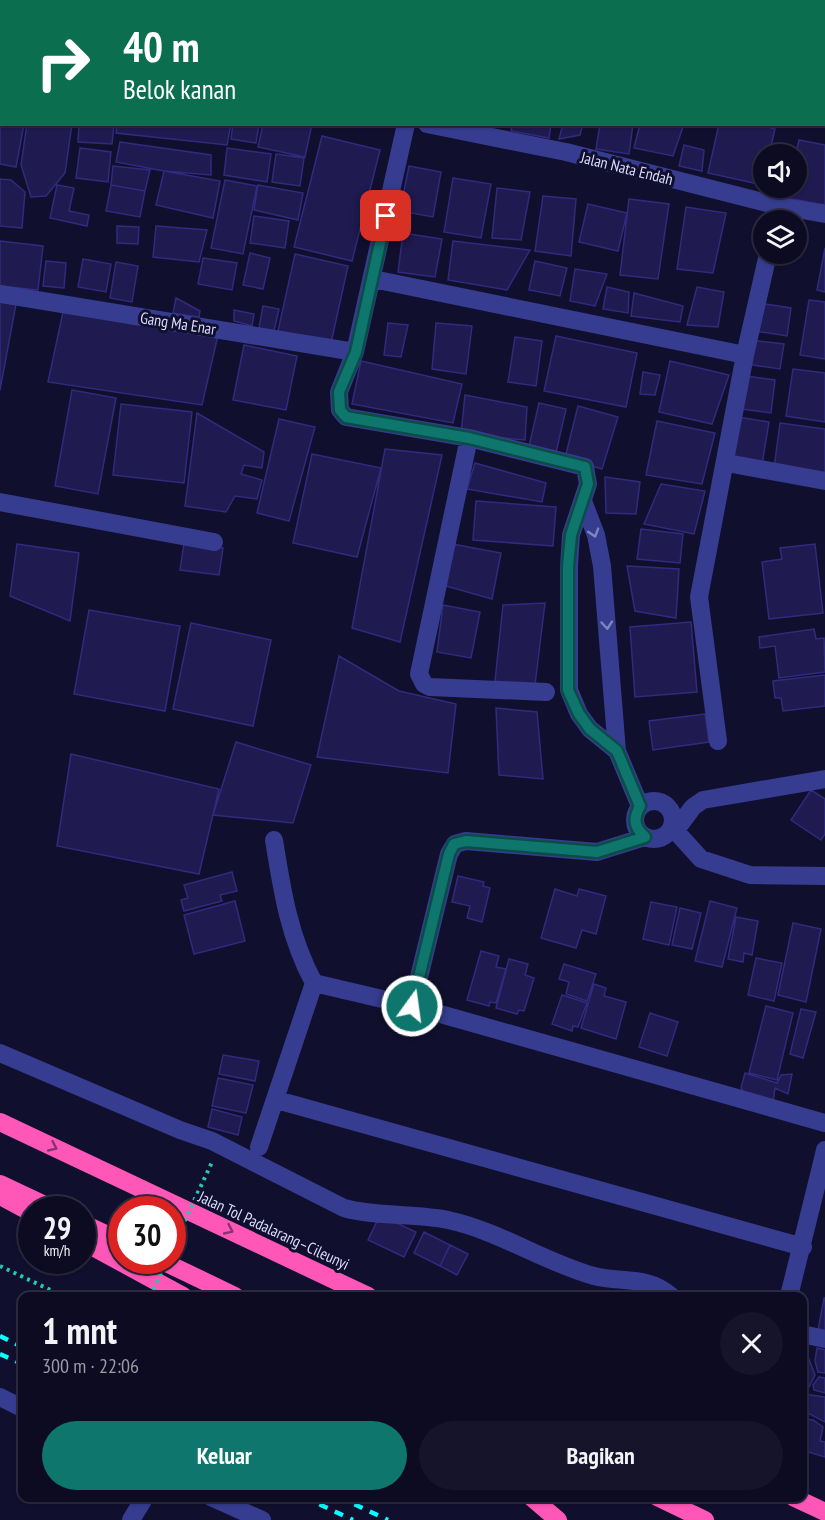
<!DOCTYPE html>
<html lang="id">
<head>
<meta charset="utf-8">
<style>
  :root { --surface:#0d0b22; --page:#16142a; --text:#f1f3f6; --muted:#9a9ba5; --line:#2d2b40; --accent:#0f766e }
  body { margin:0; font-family:"PT Sans Narrow",sans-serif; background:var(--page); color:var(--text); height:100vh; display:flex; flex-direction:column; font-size:22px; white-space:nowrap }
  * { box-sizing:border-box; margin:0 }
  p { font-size:20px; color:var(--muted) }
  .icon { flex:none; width:33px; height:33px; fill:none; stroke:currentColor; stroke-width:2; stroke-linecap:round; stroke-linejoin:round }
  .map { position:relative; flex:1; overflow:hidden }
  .details { position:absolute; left:18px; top:1292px; width:789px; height:210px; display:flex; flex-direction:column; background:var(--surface); border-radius:12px; box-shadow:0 2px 4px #0004,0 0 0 2px var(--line) }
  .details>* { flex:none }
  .guide { position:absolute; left:0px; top:0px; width:825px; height:126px; box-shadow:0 2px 4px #0004,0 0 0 2px var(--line); background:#0b6e4f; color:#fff; overflow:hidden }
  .tools { position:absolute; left:753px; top:144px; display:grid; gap:12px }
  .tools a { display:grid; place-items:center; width:54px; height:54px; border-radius:50%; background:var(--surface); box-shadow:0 2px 4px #0004,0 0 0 2px var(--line); font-size:30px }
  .speed { position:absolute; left:18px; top:1196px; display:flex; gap:12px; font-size:30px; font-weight:700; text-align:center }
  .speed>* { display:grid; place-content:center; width:78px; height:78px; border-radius:50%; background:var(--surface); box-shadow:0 2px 4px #0004,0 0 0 2px var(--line); line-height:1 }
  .speed small { font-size:15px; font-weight:400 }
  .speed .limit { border:9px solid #d22; background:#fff; color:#111 }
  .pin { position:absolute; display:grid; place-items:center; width:51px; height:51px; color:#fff; margin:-26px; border-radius:12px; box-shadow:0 3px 9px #0006 }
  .me { position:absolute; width:66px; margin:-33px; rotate:14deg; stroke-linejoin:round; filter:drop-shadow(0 0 4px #0008) }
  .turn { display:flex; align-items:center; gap:21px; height:126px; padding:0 24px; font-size:27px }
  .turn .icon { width:78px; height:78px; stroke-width:2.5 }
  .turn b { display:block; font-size:42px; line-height:51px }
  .round { display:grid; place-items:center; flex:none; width:63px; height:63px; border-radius:32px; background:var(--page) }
  .summary { display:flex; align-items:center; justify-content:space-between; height:102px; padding:0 24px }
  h1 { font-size:36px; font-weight:700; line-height:45px }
  .cta { display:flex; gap:12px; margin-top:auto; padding:12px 24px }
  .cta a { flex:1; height:69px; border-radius:36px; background:var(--accent); color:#fff; font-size:24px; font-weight:700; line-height:69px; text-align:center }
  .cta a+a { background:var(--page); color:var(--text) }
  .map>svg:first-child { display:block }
  .building { fill:#1f1a50; stroke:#322a7e; stroke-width:1.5 }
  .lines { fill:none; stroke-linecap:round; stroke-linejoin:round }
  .path { stroke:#26c9af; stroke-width:4; stroke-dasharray:3 4.5; stroke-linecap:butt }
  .minor { stroke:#363c90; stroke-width:18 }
  .highway { stroke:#ff57b8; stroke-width:18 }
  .rail { stroke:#08feff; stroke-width:4.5; stroke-dasharray:9 8; stroke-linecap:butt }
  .path-bridge { stroke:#26c9af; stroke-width:4; stroke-dasharray:3 4.5; stroke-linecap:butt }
  .oneway { stroke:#8184c2 }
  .oneway2 { stroke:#883373 }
  .route-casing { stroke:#0a4d48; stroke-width:15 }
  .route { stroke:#0f766e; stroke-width:10 }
  .labels { text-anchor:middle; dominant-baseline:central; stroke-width:6; stroke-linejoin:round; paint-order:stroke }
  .street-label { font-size:16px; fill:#dcdcff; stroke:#110f2e }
</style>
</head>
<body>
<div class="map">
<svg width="825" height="1520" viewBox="0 0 825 1520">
  <rect width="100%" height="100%" fill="#110f2e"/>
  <path class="building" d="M0,114l2,10h22l-8,43 -16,-3z
    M27,124h45l-7,49 -19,23 -15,1 -10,-32z
    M79,124h35l-2,20 -34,-2z
    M117,124h114l-4,21 -111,-12z
    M233,124h26l-3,19 -25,-4z
    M263,124h49l-7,33 -47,-10z
    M512,124h39l-2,14 -38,-7z
    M563,124h20l-3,11 -21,4z
    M600,124h33l-4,30 -33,-5z
    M640,124h44l-11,32 -39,-8z
    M719,124h37l19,5 -6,25h-5l-1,31 -55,-12z
    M322,136l58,14 -28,111 -58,-14z
    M799,140l26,5v60l-38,-7 2,-10h7v-34z
    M120,142l91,13v20l-47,-4 -48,-9z
    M684,145l20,5 -2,21 -23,-5z
    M80,148l31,4 -3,30 -32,-4z
    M227,148l44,6 -4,28 -43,-7z
    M276,154l28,4 -4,28 -28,-4z
    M113,166l37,4 -5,21 -34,-6z
    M409,166l32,6 -8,45 -33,-6z
    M164,171l56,10 -7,37 -57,-13z
    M453,178l38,6 -10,54 -37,-6z
    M0,179l11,1 14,12 -3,36 -22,-2z
    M225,180l32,6 -14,68 -32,-6z
    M57,185l17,3 -5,23 20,4 -2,11 -37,-8z
    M111,185l34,6 -5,26 -34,-6z
    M258,185l45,8 -5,27 -44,-10z
    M497,188l33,4 -9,48 -29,-2z
    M543,196l33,3 -5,57 -36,-5z
    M629,199l40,5 -11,75 -38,-4z
    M588,204l39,9 -9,38 -39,-9z
    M686,207l40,6 -13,60 -36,-4z
    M254,216l35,5 -4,27 -35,-5z
    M117,226l22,1 -1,17 -21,-1z
    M156,226l51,4 -8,32 -46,-5z
    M403,233l39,6 -7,38 -37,-5z
    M0,241l43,5 -5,44 -38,-4z
    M453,241l77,9 -23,40 -59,-10z
    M825,248v44l-8,-2z
    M250,253l20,5 -7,31 -20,-4z
    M295,254l53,12 -17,77 -53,-12z
    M203,258l34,5 -5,27 -34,-6z
    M83,259l28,5 -5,28 -28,-5z
    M46,261l20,2 -2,25 -21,-2z
    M535,261l32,7 -7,28 -31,-6z
    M116,262l22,4 -6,36 -22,-4z
    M575,269l32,5 -12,32 -25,-5z
    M607,287l22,5 -1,21 -25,-4z
    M697,287l27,5 -6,35 -31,-2z
    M634,293l49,13 -3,16 -49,-6z
    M176,298l24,13 -1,6 -26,-4z
    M809,300l16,2v57l-25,-4z
    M0,301l16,3 -16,86z
    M759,303l32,5 -4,28 -32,-5z
    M263,306l16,3 -5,22 -15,-3z
    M234,310l20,4 -2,12 -18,-5z
    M63,312l155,23 -16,70 -154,-23z
    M388,323l20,2 -7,32 -17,-2z
    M436,323l36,3 -6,48 -34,-5z
    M556,336l81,17 -11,54 -82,-16z
    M515,337l27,4 -6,45 -28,-4z
    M749,340l35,4 -4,25 -34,-5z
    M244,345l53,11 -11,54 -53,-10z
    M361,361l101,23 -9,39 -101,-19z
    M670,361l59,14 -17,49 -53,-12z
    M793,369l32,4v49l-39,-6z
    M643,372l17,3 -5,20 -15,-1z
    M746,376l29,4 -4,33 -29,-4z
    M72,390l44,8 -18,96 -43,-8z
    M465,395l62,12 -2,33 -64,-6z
    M539,403l27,6 -11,48 -27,-6z
    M121,404l71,8 -8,71 -71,-8z
    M578,406l40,11 -16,52 -37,-11z
    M197,413l67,39 -2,16 -18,-3 -3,9 21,6 -5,19 -22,-3 -9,16 -41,-6z
    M738,417l31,5 -7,42 -32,-6z
    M279,419l36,8 -26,94 -32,-8z
    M657,421l58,12 -13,51 -56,-9z
    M780,423l45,6v46l-51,-7z
    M385,449l57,6 -42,187 -48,-14z
    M312,454l69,14 -24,89 -64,-14z
    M475,463l71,20 -4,19 -75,-13z
    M605,477l35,5 -4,32 -30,-1z
    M661,484l44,7 -11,43 -50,-10z
    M476,501l80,6 -3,39 -80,-6z
    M641,529l42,5 -3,29 -43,-4z
    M184,543l39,5 -4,27 -39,-5z
    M447,543l54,10 -9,46 -46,-13z
    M17,544l62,9 -9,68 -60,-25z
    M815,544l8,69 -54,6 -7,-57 20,-3 -2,-11z
    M627,566l52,3 -3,49 -41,-7z
    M545,603l-10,82 -40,-4 8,-76z
    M443,605l37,7 -9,46 -34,-6z
    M89,610l91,16 -15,85 -91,-17z
    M691,622l6,70 -62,5 -5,-70z
    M191,623l80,17 -18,86 -80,-17z
    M814,629l2,10 8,-1 1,34 -46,6 -4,-32 -15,2 -1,-11z
    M339,656l60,35 57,13 -8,69 -131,-16z
    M825,675v31l-42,5 -2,-13h-6l-2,-17z
    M496,708l41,4 6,67 -44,-4z
    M705,714l4,28 -56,8 -4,-29z
    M236,742l75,23 -18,58 -80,-8z
    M71,754l148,35 -20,85 -142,-28z
    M811,790l14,9v35l-4,6 -30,-20z
    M232,872l5,19 -17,4 2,6 -38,10 -3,-11 7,-2 -4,-13z
    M458,876l26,6 -1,4 7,2 -8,34 -15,-4 3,-12 -18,-4z
    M555,889l22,7 2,-7 27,7 -10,38 -14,-4 -6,18 -35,-10z
    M235,901l10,40 -51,13 -10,-39z
    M710,901l27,7 -15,59 -27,-6z
    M651,902l26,5 -8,38 -26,-6z
    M680,908l21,5 -9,36 -20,-4z
    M736,917l22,4 -6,34 -8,-2 -1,9 -15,-3z
    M793,923l28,6 -15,73 -28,-7z
    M481,951l18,5 -3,11 10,2 -10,34 -6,-1 -1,4 -22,-6z
    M756,958l26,5 -8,38 -26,-6z
    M509,959l19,5 -3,11 9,3 -10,33 -5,-1 -2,4 -21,-6z
    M564,964l32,10 -9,27 -21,-7 3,-12 -10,-3z
    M594,984l12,4 -2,8 22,6 -10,37 -35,-11z
    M562,995l25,8 -9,24 -5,-1 -1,5 -20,-7z
    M766,1006l27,7 -16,67 -28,-7z
    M801,1009l15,3 -13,46 -13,-4z
    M650,1013l28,9 -11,34 -28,-9z
    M223,1055l36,6 -4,20 -36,-7z
    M745,1073l32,10 4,-8 11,-1 -4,20 -13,-6 -2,15 -27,-7 -5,-8z
    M218,1078l35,7 -7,28 -34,-7z
    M212,1109l30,8 -4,18 -30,-8z
    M380,1215l36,17 -12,25 -36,-17z
    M424,1232l26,13 -10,21 -26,-13z
    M450,1245l18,9 -11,21 -17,-9z
    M824,1298h1v39l-8,-1z
    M817,1348l8,2v23l-7,-1 -3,-11z
    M802,1356l6,1 7,18 -6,12h-7z
    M819,1377l6,1v15l-11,-3 -1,-5z
    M804,1394l21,3v25l-23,-12z
    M802,1414l3,5 8,1 10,7 -3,14 5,1v15l-23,-7z"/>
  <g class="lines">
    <path class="path" d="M0,1266l63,30"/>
    <path class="minor" d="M561,0l8,2
      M312,2v-2
      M463,2v-2
      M0,40h2
      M824,51h1
      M406,124l-51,228 -16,40 1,18 6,7 123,21 116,29 3,17 -17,51 -2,31v124l10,24 11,15 27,22
      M427,124l139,28 213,54 46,8
      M373,279l372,76
      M0,294l355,58
      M469,438l-50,236 5,10 6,3 116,5
      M727,463l98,18
      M583,501l13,34 6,31 15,185 23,55
      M0,502l214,40
      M718,741l-19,-144 46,-242 23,-101
      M635 820a19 19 0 1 1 38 0a19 19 0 1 1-38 0Z
      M672,827l29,32 49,16 75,1
      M675,831l18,-24 10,-7 122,-21
      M645,837l-48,15 -131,-11 -11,3 -6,10 -37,152 413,117
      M314,983l98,23
      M0,1053l180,77 32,11 132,67c32,9 70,5 104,12 51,11 96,42 146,56 27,7 54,-1 77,20
      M277,1100l526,147
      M259,1147l55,-164c-25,-46 -32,-93 -40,-143
      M825,1150l-6,25 6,1
      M789,1296l30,-121
      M802,1334l23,5
      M0,1397l22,11
      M211,1497l51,23
      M131,1520l14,-23"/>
    <path class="highway" d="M0,1122l368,174
      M0,1184l53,25
      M4,1198l28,15
      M82,1223l40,19
      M82,1241l101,55
      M160,1260l75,36
      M531,1497l27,23
      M657,1497l48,23
      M793,1497l32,15"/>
    <path class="rail" d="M0,1336l22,11
      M0,1354l22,10
      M304,1497l49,23
      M339,1497l49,23"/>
    <path class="path-bridge" d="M172,1248l41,-88
      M150,1296l17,-36"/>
  </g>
  <defs><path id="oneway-chevron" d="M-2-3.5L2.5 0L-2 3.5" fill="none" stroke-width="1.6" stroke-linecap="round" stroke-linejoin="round" transform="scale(1.5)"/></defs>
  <g class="oneway">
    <use href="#oneway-chevron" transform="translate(594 533) rotate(73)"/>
    <use href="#oneway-chevron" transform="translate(607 625) rotate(85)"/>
  </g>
  <g class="oneway2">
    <use href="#oneway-chevron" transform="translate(53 1147) rotate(25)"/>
    <use href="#oneway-chevron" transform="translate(229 1230) rotate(25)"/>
  </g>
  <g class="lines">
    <g class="route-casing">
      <path id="route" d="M386,216l-30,136 -17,40 1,18 6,7 123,21 116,29 3,17 -17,51 -3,32v123l11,24 11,15 27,22 23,55c-7,13 -6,21 5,31l-48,15 -131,-11 -12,3 -5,10 -37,152"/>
    </g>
    <use href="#route" class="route"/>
  </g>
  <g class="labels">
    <g class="street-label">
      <text transform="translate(627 168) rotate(14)">Jalan Nata Endah</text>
      <text transform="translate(178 323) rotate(9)">Gang Ma Enar</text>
      <text transform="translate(274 1230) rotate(25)">Jalan Tol Padalarang–Cileunyi</text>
    </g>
  </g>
</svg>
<div class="tools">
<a><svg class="icon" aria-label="sound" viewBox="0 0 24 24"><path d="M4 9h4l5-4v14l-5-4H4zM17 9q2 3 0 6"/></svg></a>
<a><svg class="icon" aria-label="layers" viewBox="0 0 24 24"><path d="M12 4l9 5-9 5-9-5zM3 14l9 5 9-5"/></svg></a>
</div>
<div class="speed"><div>29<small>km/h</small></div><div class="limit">30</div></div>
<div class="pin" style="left:386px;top:216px;background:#d93025"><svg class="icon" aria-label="arrive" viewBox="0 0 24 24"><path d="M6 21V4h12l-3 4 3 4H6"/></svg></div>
<svg class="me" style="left:412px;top:1006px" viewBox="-20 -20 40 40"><circle r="17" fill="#0f766e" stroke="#fff" stroke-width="3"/><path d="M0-11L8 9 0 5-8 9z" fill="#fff"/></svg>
<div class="guide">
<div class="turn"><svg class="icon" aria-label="right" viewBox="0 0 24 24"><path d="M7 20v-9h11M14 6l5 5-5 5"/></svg><div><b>40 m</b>Belok kanan</div></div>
</div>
<section class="details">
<div class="summary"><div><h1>1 mnt</h1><p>300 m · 22:06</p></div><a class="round"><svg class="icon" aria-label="close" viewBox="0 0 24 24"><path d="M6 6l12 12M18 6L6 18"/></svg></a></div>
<div class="cta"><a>Keluar</a><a>Bagikan</a></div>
</section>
</div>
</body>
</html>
